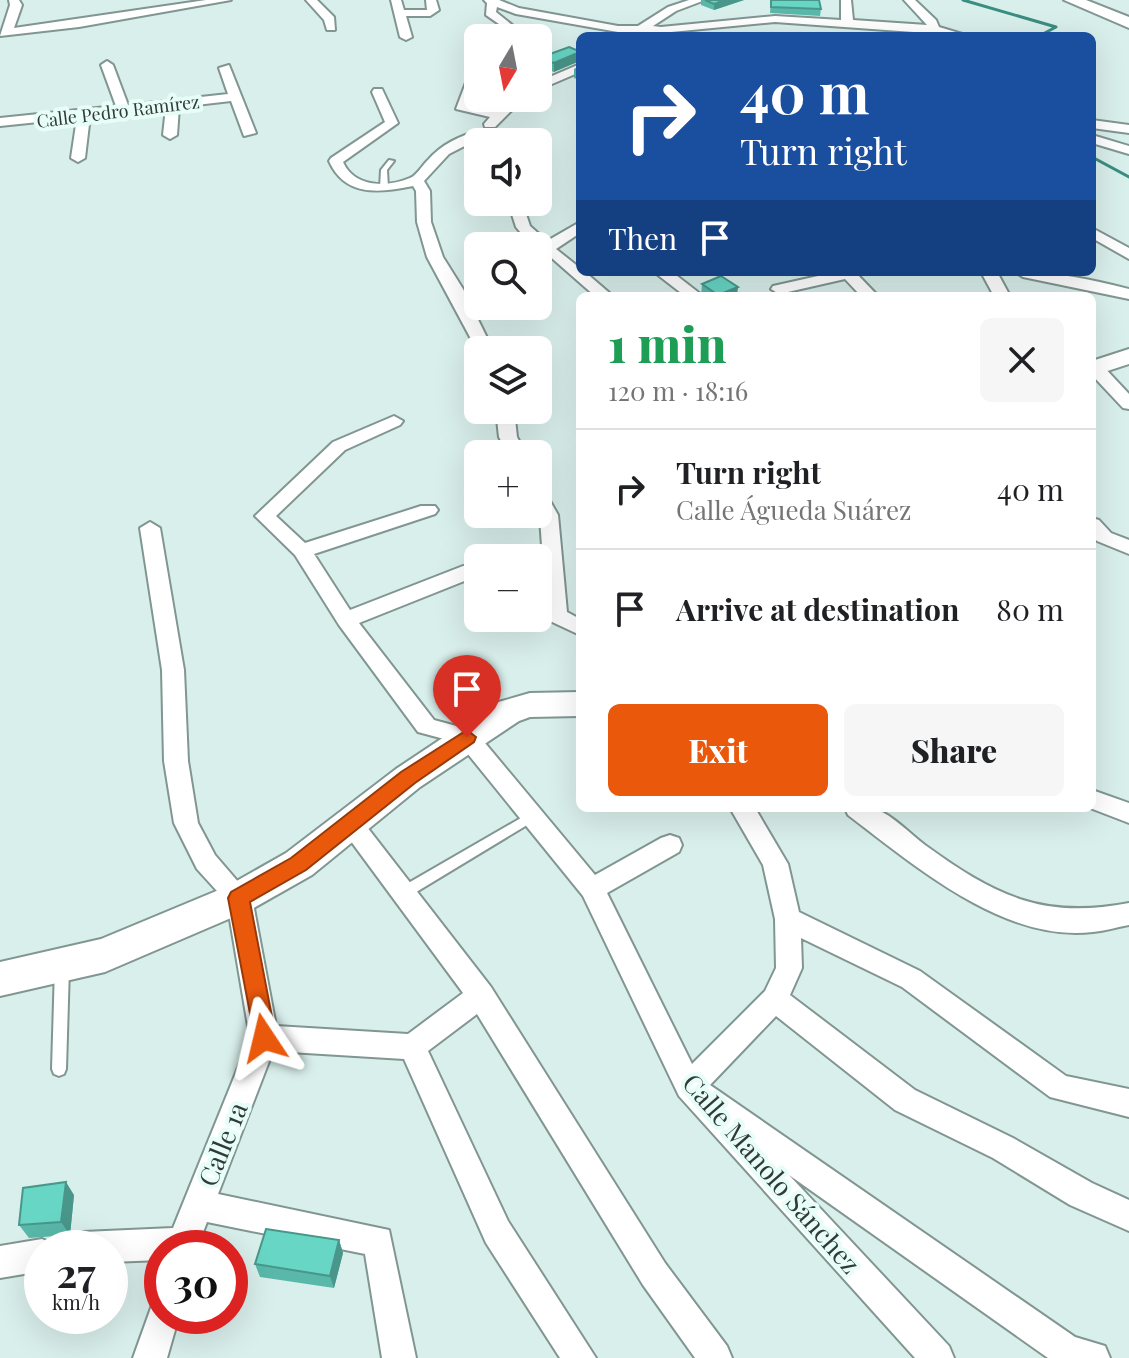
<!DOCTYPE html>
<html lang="en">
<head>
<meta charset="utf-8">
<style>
  :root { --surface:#fff; --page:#f6f6f6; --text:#202124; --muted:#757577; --line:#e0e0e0; --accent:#ea580c }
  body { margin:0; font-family:"Playfair Display",serif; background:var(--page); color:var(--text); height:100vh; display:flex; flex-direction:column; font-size:30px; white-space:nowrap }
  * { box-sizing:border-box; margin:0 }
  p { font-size:26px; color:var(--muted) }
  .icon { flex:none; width:44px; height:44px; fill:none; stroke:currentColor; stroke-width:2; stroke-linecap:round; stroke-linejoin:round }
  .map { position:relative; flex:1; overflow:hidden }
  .drawer { position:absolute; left:576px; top:292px; width:520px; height:520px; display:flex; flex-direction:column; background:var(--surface); border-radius:12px; box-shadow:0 8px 32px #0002 }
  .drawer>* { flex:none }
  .top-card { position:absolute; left:576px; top:32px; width:520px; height:244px; border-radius:12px; box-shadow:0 8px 32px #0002; background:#1a4fa0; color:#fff; overflow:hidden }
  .needle { width:52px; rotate:190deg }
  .tools { position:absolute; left:464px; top:24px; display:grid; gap:16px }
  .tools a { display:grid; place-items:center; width:88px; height:88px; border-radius:12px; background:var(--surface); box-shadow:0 8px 32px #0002; font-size:40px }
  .speed { position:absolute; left:24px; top:1230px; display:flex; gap:16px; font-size:40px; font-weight:700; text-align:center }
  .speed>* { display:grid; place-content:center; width:104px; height:104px; border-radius:50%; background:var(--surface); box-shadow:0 8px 32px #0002; line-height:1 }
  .speed small { font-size:20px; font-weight:400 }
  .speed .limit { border:12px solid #d22; background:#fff; color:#111 }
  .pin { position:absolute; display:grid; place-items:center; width:68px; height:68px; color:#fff; margin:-82px -34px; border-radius:50% 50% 50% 0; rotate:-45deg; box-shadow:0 0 8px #0007 }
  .pin .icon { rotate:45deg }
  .me { position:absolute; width:88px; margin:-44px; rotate:350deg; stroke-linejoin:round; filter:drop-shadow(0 0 6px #0008) }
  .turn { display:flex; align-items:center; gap:28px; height:168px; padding:0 32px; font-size:36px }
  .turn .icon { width:104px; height:104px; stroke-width:2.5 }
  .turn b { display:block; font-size:56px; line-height:68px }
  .then { display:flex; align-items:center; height:76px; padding:0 32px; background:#0003; gap:16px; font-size:30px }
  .round { display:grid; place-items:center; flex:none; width:84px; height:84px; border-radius:12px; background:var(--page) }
  .overview { display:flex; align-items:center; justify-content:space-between; height:136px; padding:0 32px }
  h1 { font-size:48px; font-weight:800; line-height:60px; color:#1e9e55 }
  .cta { display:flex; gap:16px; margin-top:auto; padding:16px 32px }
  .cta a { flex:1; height:92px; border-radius:12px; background:var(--accent); color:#fff; font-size:32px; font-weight:800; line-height:92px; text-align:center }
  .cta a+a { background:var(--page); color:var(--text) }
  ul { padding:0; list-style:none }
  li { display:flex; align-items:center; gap:24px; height:120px; padding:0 32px; border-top:2px solid var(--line) }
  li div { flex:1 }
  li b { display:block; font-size:30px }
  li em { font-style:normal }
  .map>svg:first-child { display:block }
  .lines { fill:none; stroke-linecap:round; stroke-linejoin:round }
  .stream { stroke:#3a8d81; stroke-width:3 }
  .lane-casing { stroke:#819691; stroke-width:4 }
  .street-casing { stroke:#819691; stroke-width:4 }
  .secondary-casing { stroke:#819691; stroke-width:4 }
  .lane { fill:#fff; fill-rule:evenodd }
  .street { fill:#fff; fill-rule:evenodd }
  .secondary { fill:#fff; fill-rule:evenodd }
  .wall { fill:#59b8a9 }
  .shaded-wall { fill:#49968a }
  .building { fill:#68d6c5; stroke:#49968a; stroke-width:2 }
  .route { fill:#ea580c; stroke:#983908; stroke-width:2 }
  .labels { text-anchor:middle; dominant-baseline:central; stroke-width:8; stroke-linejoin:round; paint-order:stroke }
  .far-street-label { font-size:18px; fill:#323a38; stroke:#e7fdf8 }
  .near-street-label { font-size:26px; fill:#323a38; stroke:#e7fdf8 }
</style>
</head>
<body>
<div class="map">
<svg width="1129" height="1358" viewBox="0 0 1129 1358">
  <rect width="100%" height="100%" fill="#d9efeb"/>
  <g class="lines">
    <path class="stream" d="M963,0l93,27 -17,9
      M1092,157l37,20"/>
    <g class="lane-casing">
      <path id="lane" d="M389,160l5,1 -7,9 1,18 -4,2 -4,-2 1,-18z
        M533,811l4,2 2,3 -2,3 -129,78 -5,1 -5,-1 -1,-4 1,-4z
        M62,961l5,2 2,4 -3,102 -2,5 -5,2 -5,-2 -2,-5 3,-102 2,-4z"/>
    </g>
    <g class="street-casing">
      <path id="street" d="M9,0h10l3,5 -8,23 192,-28h25l-152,27 -79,9 10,-31z
        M306,0h11l17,17 1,13h-8l-3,-10z
        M391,0h10l3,10h23l-1,-10h10l3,10 -9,6h-24l6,21 -6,3 -6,-3z
        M484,0h15l20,8 99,18h20l30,-19 21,-7h16l-29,11 -23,15 8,1 114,-11 66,4v-20h10l2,20 74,5 -23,-25h11l21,20 3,7 30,9 -194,-14 -114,11 -43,-1 -102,-18 -19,-7 -1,5 26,21 -6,3 -30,-21 1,-12z
        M107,61l6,4 15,40 100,-11 -9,-26 10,-3 27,68 -12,3 -13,-35 -52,6 -2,28 -7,4 -7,-4 3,-27 -76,8 -5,42 -7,4 -7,-4 6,-40 -77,8v-8l116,-12 -15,-41z
        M580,64v8l-42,18v-8z
        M467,80l10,3 -8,23 29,4 13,-12h13l-29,29h-10l-1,-3 6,-7 -34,-8z
        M374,89h8l16,34 -55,39c11,25 43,26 67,16 6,-2 12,-12 17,-17 15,-17 32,-25 54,-31l7,4 -39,20 -25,27 6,10 1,31 12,35 20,32 30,61 -15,2 -51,-95 -10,-35 -1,-31 -3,-5c-34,7 -68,11 -84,-25l2,-3 54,-36 -13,-30z
        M1092,120l37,5v8l-37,-5z
        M1092,135l37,11v8l-37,-11z
        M508,202h14l8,24 17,15 33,-19v11l-24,16 24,19v4h5l28,24h-18l-57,-50 -12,-7 -10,-12z
        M1092,228l37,20v11l-37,-21z
        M654,272h18l31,24h-18z
        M836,272h19l23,24h-17l-16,-17 -66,15 -8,-5 2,-3z
        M981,272h16l13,24h-16z
        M1015,272c40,0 75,7 114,17v10l-106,-22z
        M1092,364h9l28,30v15l-6,-1 -31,-33z
        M496,410h18l3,27 9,17h-18l-9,-17z
        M394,416l9,5 -3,4 -55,25 -69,66 29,27 116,-37h14l3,4 -3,4 -121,40 36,56 113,-44h14v10l-118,47 75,97 41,11 120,144 66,-37 9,-3 9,3 3,7 -3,7 -72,41 85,171 73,-73 11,-23 -1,-49 -12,-54 -33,-57h25l33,56 11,48 121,59 146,105 63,13v28l-79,-20 -148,-110 -101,-49 1,30 -12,27 125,95 98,48 79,45 37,17v31l-59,-26 -77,-47 -98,-48 -119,-94 -66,69 365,252 30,9 5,12h-62l-259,-183 160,171 5,12h-39l-236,-262 -96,-200 -124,-153 -41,-11 -79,-107 -44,-70 -40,-39 78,-74z
        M538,490l7,2 13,23 9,97 13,7v16l-30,-14 -3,-5z
        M1092,518l7,2 12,13 18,7v14l-32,-13 -5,-5z
        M150,522l10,6 24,142 4,91 10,62 17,32 37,43 24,128 132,8 55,-41 -124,-168 3,-7 9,-3 9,3 131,169 174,276 62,83 5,12h-37l-52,-73 -166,-271 -49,37 80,170 88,137h-36l-74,-115 -82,-184 -131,-8 -55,143 171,36 27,128h-34l-17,-104 -158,-32 -10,26h-35v12l-52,2v-14h-43l5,-11 11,-5 90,-4 77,-190 -23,-136 -30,-33 -23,-46 -10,-62 -2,-91 -22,-142z
        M1092,790l37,13v20l-39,-15z
        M845,808c9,0 23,-2 30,1 18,6 35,25 50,36 69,50 117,75 204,58v22c-12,2 -24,6 -36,7 -89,11 -179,-67 -245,-117z
        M42,1239l11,5 2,4h-13v23l-42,7v-32z
        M162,1300v16h17l-12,42h-34l19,-53z"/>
    </g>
    <g class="secondary-casing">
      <path id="secondary" d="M1064,0h22l43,17v11z
        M1129,349v15l-37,12v-15z
        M580,692v24l-50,1 -11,4 -99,66 -108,88 -60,34 -147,63 -105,24v-34l101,-23 125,-52 60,-34 110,-84 99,-66 35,-10z"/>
    </g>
    <use href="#lane" class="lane"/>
    <use href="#street" class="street"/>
    <use href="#secondary" class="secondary"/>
  </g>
  <path class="wall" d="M701,0h43l-30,10 -13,-5z
    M771,0l50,9 -1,7 -50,-3z
    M569,47l-15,25 -15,-5v-9z
    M580,65v15l-6,-2v-9z
    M702,284l35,12h-36z
    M74,1195l-4,40 -41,3 -10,-13z
    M339,1240l4,13 -9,35 -74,-11 -5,-13z"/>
  <path class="shaded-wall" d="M725,0h19l-30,10v-6z
    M580,52v9l-26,11v-9z
    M738,287l-1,9h-19v-1z
    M66,1182l8,13 -4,40 -9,-13z
    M339,1240l4,13 -9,35 -4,-12z"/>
  <path class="building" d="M705,0h20l-11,4z
    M771,0h48l2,9 -50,-2z
    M569,47l7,3 4,-2v4l-26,11 -15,-5z
    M721,276l17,11 -20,8 -16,-11z
    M66,1182l-5,40 -42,3 4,-37z
    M266,1229l73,11 -9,36 -75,-12z"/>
  <path class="route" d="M467,730l9,7 -2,5 -59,41 -109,87 -56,32 26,136 -4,7 -8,3 -8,-3 -28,-147 3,-6 60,-34 110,-86z"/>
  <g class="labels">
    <g class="far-street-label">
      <text transform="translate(118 111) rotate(-7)">Calle Pedro Ramírez</text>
    </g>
    <g class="near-street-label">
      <text transform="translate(222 1144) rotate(-68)">Calle 1a</text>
      <text transform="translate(772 1173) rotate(49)">Calle Manolo Sánchez</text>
    </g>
  </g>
</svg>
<div class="tools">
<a><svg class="needle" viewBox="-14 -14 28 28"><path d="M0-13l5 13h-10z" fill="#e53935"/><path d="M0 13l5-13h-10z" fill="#757577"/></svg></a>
<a><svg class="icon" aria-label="sound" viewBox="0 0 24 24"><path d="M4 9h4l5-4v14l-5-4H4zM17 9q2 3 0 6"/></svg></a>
<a><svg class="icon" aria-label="search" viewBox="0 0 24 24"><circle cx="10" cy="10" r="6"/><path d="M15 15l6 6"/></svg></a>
<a><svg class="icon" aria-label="layers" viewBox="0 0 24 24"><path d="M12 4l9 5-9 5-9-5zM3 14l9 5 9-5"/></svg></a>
<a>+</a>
<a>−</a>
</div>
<div class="speed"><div>27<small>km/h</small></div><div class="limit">30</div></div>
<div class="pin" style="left:467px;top:737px;background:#d93025"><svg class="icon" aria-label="arrive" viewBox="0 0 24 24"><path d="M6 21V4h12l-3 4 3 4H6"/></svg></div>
<svg class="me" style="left:264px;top:1038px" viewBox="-20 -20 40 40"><path d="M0-17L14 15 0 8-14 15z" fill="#ea580c" stroke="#fff" stroke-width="4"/></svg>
<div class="top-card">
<div class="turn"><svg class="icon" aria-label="right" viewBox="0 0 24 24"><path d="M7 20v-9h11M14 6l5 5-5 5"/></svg><div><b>40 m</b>Turn right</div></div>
<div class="then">Then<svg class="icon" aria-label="arrive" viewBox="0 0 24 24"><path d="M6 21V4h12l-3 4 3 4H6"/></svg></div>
</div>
<section class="drawer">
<div class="overview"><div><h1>1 min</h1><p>120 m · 18:16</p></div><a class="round"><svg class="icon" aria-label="close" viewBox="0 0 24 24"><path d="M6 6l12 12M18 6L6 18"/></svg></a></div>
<ul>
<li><svg class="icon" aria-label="right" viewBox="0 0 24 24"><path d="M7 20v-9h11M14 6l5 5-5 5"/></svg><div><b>Turn right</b><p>Calle Águeda Suárez</p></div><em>40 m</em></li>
<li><svg class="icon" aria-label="arrive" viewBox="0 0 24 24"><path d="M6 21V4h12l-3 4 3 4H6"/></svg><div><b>Arrive at destination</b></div><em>80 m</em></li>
</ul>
<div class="cta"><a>Exit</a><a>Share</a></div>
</section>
</div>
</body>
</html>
